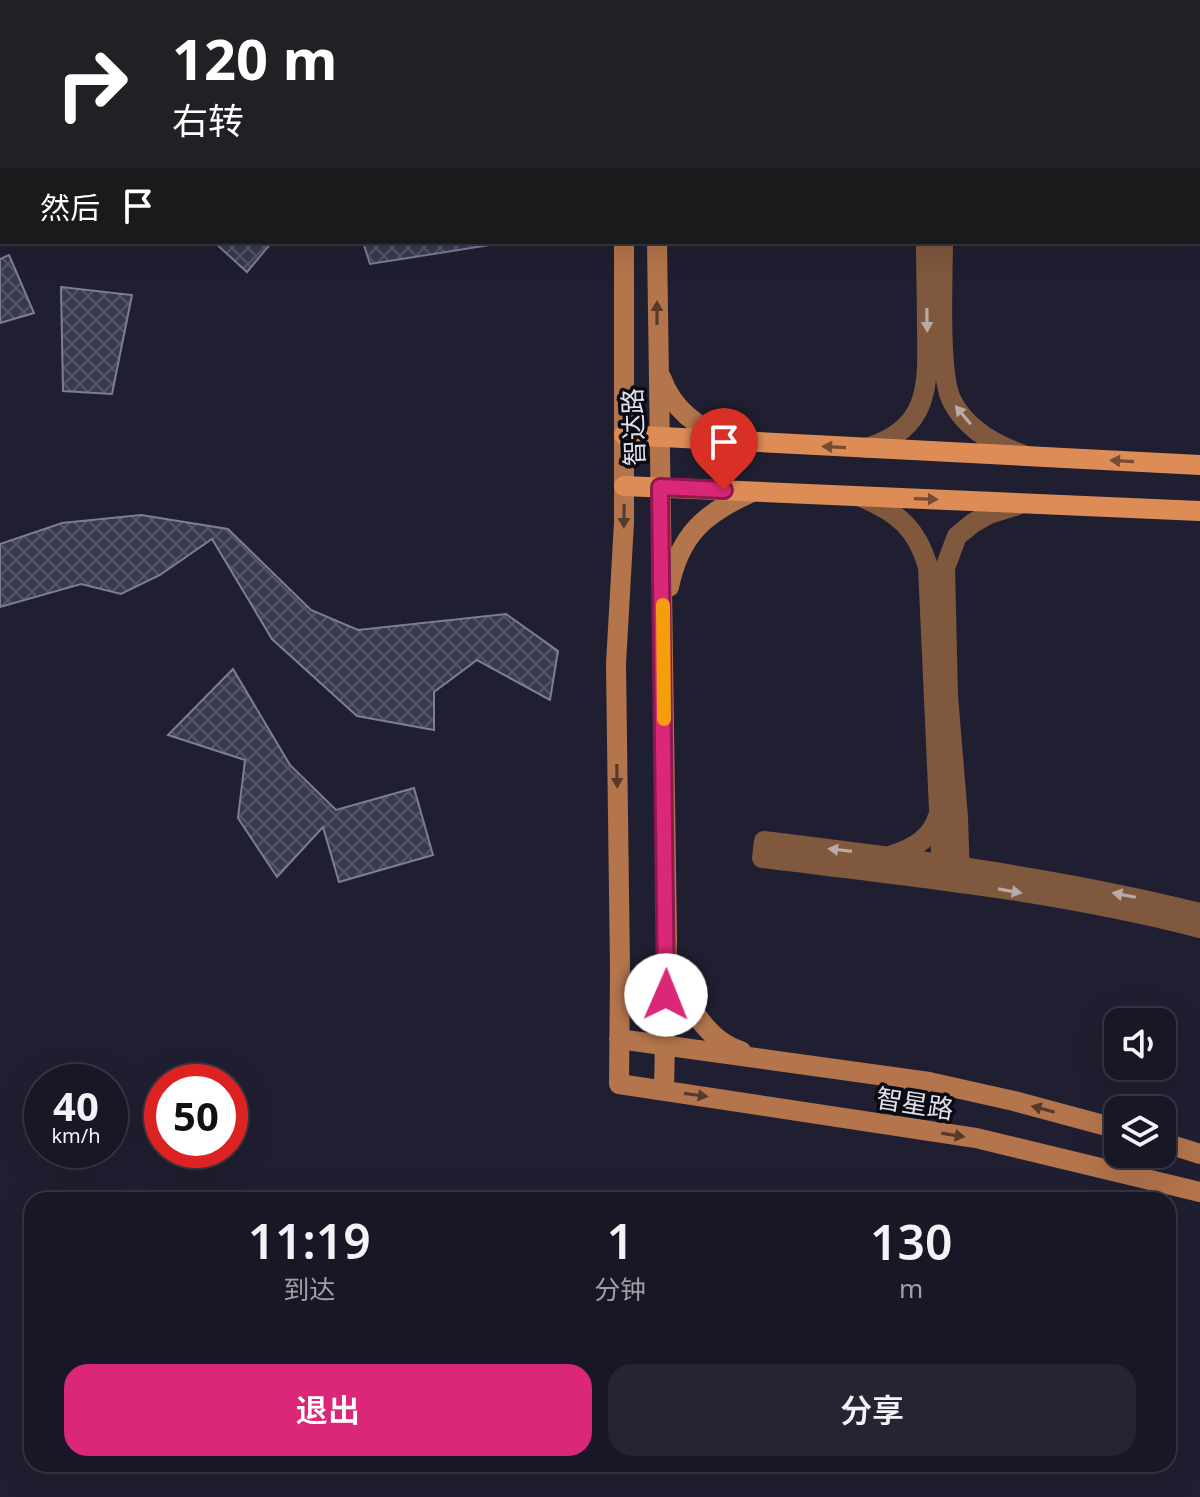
<!DOCTYPE html>
<html lang="zh">
<head>
<meta charset="utf-8">
<style>
  :root { --surface:#181725; --page:#252432; --text:#f1f3f6; --muted:#9f9fa7; --line:#363642; --accent:#db2777 }
  body { margin:0; font-family:"Noto Sans","Noto Sans SC",sans-serif; background:var(--page); color:var(--text); height:100vh; display:flex; flex-direction:column; font-size:30px; white-space:nowrap }
  * { box-sizing:border-box; margin:0 }
  p { font-size:26px; color:var(--muted) }
  .icon { flex:none; width:44px; height:44px; fill:none; stroke:currentColor; stroke-width:2; stroke-linecap:round; stroke-linejoin:round }
  .map { position:relative; flex:1; overflow:hidden }
  .panel { position:absolute; left:24px; top:1192px; width:1152px; height:280px; display:flex; flex-direction:column; background:var(--surface); border-radius:24px; box-shadow:0 8px 32px #0002,0 0 0 2px var(--line) }
  .panel>* { flex:none }
  .guide { position:absolute; left:0px; top:0px; width:1200px; height:244px; box-shadow:0 8px 32px #0002,0 0 0 2px var(--line); background:#202124; color:#fff; overflow:hidden }
  .fabs { position:absolute; left:1104px; top:1008px; display:grid; gap:16px }
  .fabs a { display:grid; place-items:center; width:72px; height:72px; border-radius:16px; background:var(--surface); box-shadow:0 8px 32px #0002,0 0 0 2px var(--line); font-size:40px }
  .speed { position:absolute; left:24px; top:1064px; display:flex; gap:16px; font-size:40px; font-weight:700; text-align:center }
  .speed>* { display:grid; place-content:center; width:104px; height:104px; border-radius:50%; background:var(--surface); box-shadow:0 8px 32px #0002,0 0 0 2px var(--line); line-height:1 }
  .speed small { font-size:20px; font-weight:400 }
  .speed .limit { border:12px solid #d22; background:#fff; color:#111 }
  .pin { position:absolute; display:grid; place-items:center; width:68px; height:68px; color:#fff; margin:-82px -34px; border-radius:50% 50% 50% 0; rotate:-45deg; box-shadow:0 0 8px #0007 }
  .pin .icon { rotate:45deg }
  .me { position:absolute; width:88px; margin:-44px; rotate:1deg; stroke-linejoin:round; filter:drop-shadow(0 0 6px #0008) }
  .turn { display:flex; align-items:center; gap:28px; height:168px; padding:0 40px; font-size:36px }
  .turn .icon { width:104px; height:104px; stroke-width:2.5 }
  .turn b { display:block; font-size:56px; line-height:68px }
  .then { display:flex; align-items:center; height:76px; padding:0 40px; background:#0003; gap:16px; font-size:30px }
  .eta { display:flex; justify-content:space-evenly; align-items:center; height:136px; text-align:center }
  .eta b { font-size:48px; font-weight:600; line-height:56px }
  .primary-button { display:flex; gap:16px; margin-top:auto; padding:16px 40px }
  .primary-button a { flex:1; height:92px; border-radius:24px; background:var(--accent); color:#fff; font-size:32px; font-weight:600; line-height:92px; text-align:center }
  .primary-button a+a { background:var(--page); color:var(--text) }
  .map>svg:first-child { display:block }
  .water { fill:url(#water-ripples); stroke:#4b4464; stroke-width:2 }
  .building { fill:url(#building-cross-hatch); stroke:#7d7d94; stroke-width:2 }
  .lines { fill:none; stroke-linecap:round; stroke-linejoin:round }
  .tertiary { stroke:#7f583e; stroke-width:20 }
  .secondary { stroke:#b4754c; stroke-width:20 }
  .primary { stroke:#dd8c55; stroke-width:20 }
  .oneway { fill:#563a2c }
  .oneway2 { fill:#b9aaa6 }
  .oneway3 { fill:#744b34 }
  .route-casing { stroke:#8e194d; stroke-width:20 }
  .route { stroke:#db2777; stroke-width:14 }
  .slow { stroke:#f59e0b; stroke-width:14 }
  .labels { text-anchor:middle; dominant-baseline:central; stroke-width:7; stroke-linejoin:round; paint-order:stroke }
  .street-label { font-size:26px; fill:#e0e0ec; stroke:#0a0a12 }
</style>
</head>
<body>
<div class="map">
<svg width="1200" height="1497" viewBox="0 0 1200 1497">
  <defs>
    <pattern id="water-ripples" width="26" height="14" patternUnits="userSpaceOnUse" patternTransform="scale(2)"><rect width="26" height="14" fill="#0b012a"/><path d="M2 4q2-2 4 0t4 0M15 11q2-2 4 0t4 0" fill="none" stroke="#2e2649"/></pattern>
    <pattern id="building-cross-hatch" width="8" height="8" patternUnits="userSpaceOnUse" patternTransform="scale(2)"><rect width="8" height="8" fill="#3a3a4e"/><path d="M0 0l8 8M0 8l8-8" fill="none" stroke="#565668"/></pattern>
  </defs>
  <rect width="100%" height="100%" fill="#201f31"/>
  <path class="water" d="M167,0h387l3,2h-392z"/>
  <path class="building" d="M214,242h58l-25,30z
    M363,242h140v1l-133,21z
    M9,255l25,58 -34,10v-64z
    M61,287l71,8 -20,99 -49,-3z
    M141,515l87,14 83,81 47,20 148,-16 52,37 -8,49 -73,-40 -43,32v38l-77,-14 -85,-77 -60,-100 -52,36 -39,19 -40,-10 -81,23v-63l62,-21z
    M233,669l57,96 46,45 78,-22 19,67 -94,27 -16,-55 -46,50 -39,-59 7,-58 -77,-25z"/>
  <g class="lines">
    <path class="tertiary" d="M919,0v2
      M943,242c0,34 -5,134 9,159 14,28 43,44 72,54
      M867,448c63,-20 61,-62 60,-119 0,-29 -1,-58 -1,-87
      M861,497c36,15 56,31 67,70l14,309
      M892,855c21,-6 40,-17 46,-39
      M960,879l-2,-62 -10,-121 -3,-128 12,-32 16,-13 16,-9 29,-9
      M1200,913c-144,-36 -289,-54 -436,-72l-2,17c147,18 295,33 438,70"/>
    <path class="secondary" d="M623,0v2
      M653,0v2
      M624,242v280l-8,142 4,304 -1,116 357,54 224,54
      M657,242l10,696 -3,152
      M661,377c11,31 36,52 68,61
      M669,587c11,-53 36,-74 83,-95
      M673,963c10,34 31,77 68,88
      M619,1039l310,43 85,19 104,28
      M1162,1142l38,12"/>
    <path class="primary" d="M624,435l576,30
      M624,486l576,25"/>
  </g>
  <defs><path id="oneway-solid" d="M-6-.8H1V-3.2L6.5 0L1 3.2V.8H-6Z" transform="scale(2)"/></defs>
  <g class="oneway">
    <use href="#oneway-solid" transform="translate(657 313) rotate(-90)"/>
    <use href="#oneway-solid" transform="translate(624 516) rotate(91)"/>
    <use href="#oneway-solid" transform="translate(617 776) rotate(89)"/>
    <use href="#oneway-solid" transform="translate(696 1095) rotate(8)"/>
    <use href="#oneway-solid" transform="translate(1043 1109) rotate(-165)"/>
    <use href="#oneway-solid" transform="translate(953 1135) rotate(9)"/>
  </g>
  <g class="oneway2">
    <use href="#oneway-solid" transform="translate(927 320) rotate(89)"/>
    <use href="#oneway-solid" transform="translate(963 415) rotate(-130)"/>
    <use href="#oneway-solid" transform="translate(840 850) rotate(-173)"/>
    <use href="#oneway-solid" transform="translate(1010 891) rotate(10)"/>
    <use href="#oneway-solid" transform="translate(1124 895) rotate(-169)"/>
  </g>
  <g class="oneway3">
    <use href="#oneway-solid" transform="translate(834 447) rotate(-177)"/>
    <use href="#oneway-solid" transform="translate(1122 461) rotate(-177)"/>
    <use href="#oneway-solid" transform="translate(926 499) rotate(2)"/>
  </g>
  <g class="lines">
    <g class="route-casing">
      <path id="route" d="M666,995l-6,-508 64,3"/>
    </g>
    <use href="#route" class="route"/>
    <path class="slow" d="M663,605l1,114"/>
  </g>
  <g class="labels">
    <g class="street-label">
      <text transform="translate(633 427) rotate(-92)">智达路</text>
      <text transform="translate(915 1103) rotate(9)">智星路</text>
    </g>
  </g>
</svg>
<div class="fabs">
<a><svg class="icon" aria-label="sound" viewBox="0 0 24 24"><path d="M4 9h4l5-4v14l-5-4H4zM17 9q2 3 0 6"/></svg></a>
<a><svg class="icon" aria-label="layers" viewBox="0 0 24 24"><path d="M12 4l9 5-9 5-9-5zM3 14l9 5 9-5"/></svg></a>
</div>
<div class="speed"><div>40<small>km/h</small></div><div class="limit">50</div></div>
<div class="pin" style="left:724px;top:490px;background:#d93025"><svg class="icon" aria-label="arrive" viewBox="0 0 24 24"><path d="M6 21V4h12l-3 4 3 4H6"/></svg></div>
<svg class="me" style="left:666px;top:995px" viewBox="-20 -20 40 40"><circle r="19" fill="#fff"/><path d="M0-13L10 11 0 6-10 11z" fill="#db2777"/></svg>
<div class="guide">
<div class="turn"><svg class="icon" aria-label="right" viewBox="0 0 24 24"><path d="M7 20v-9h11M14 6l5 5-5 5"/></svg><div><b>120 m</b>右转</div></div>
<div class="then">然后<svg class="icon" aria-label="arrive" viewBox="0 0 24 24"><path d="M6 21V4h12l-3 4 3 4H6"/></svg></div>
</div>
<section class="panel">
<div class="eta">
<div><b>11:19</b><p>到达</p></div>
<div><b>1</b><p>分钟</p></div>
<div><b>130</b><p>m</p></div>
</div>
<div class="primary-button"><a>退出</a><a>分享</a></div>
</section>
</div>
</body>
</html>
